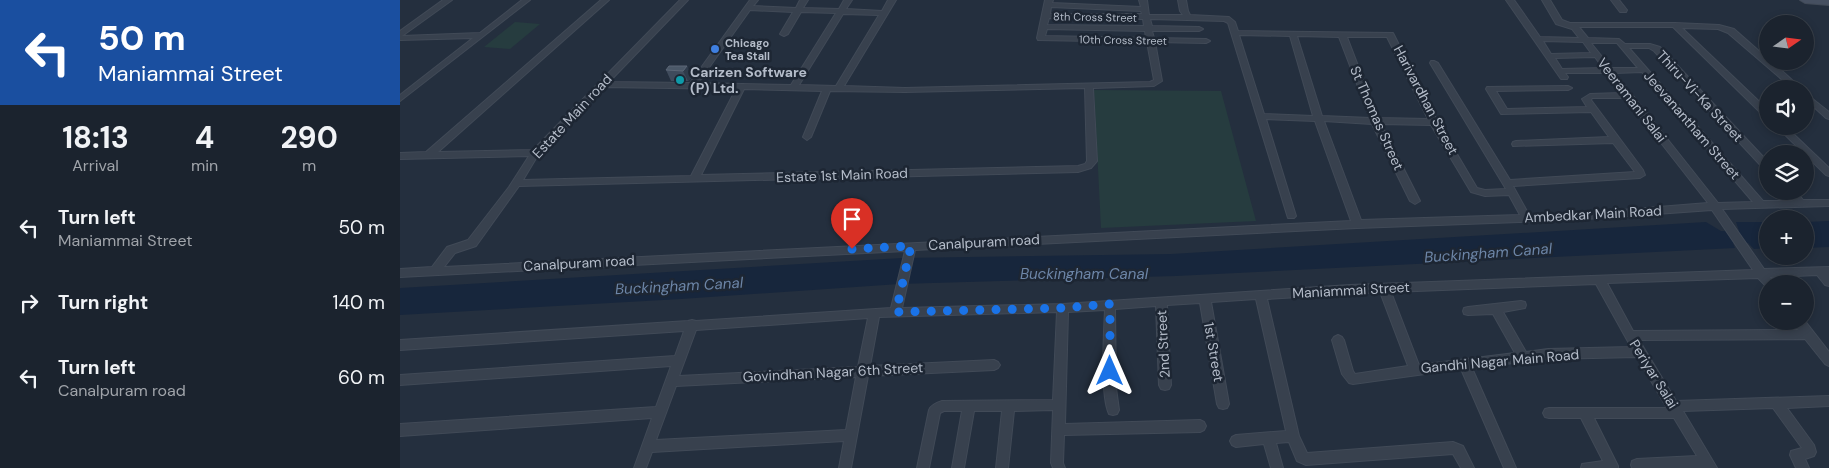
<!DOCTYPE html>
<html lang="en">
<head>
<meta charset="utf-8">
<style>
  :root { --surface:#1b232e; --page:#282f3a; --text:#f1f3f6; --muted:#a0a4aa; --line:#39404a }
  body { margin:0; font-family:"DM Sans",sans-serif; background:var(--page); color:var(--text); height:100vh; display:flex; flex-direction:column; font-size:19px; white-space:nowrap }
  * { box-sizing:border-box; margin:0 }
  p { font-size:16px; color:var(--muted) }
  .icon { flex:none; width:28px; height:28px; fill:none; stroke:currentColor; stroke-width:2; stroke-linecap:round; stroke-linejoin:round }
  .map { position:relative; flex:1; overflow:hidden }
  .details { display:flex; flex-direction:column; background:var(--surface); width:400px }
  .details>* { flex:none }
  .guide { background:#1a4fa0; color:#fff; overflow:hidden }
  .needle { width:32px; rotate:76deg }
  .buttons { position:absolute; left:1359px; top:15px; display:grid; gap:10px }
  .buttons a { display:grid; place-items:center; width:55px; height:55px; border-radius:50%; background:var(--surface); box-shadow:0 2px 8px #0003,0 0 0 1px var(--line); font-size:25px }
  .pin { position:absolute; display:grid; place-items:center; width:42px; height:42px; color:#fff; margin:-51px -21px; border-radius:50% 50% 50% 0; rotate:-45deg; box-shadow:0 0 5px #0007 }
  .pin .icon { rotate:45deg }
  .me { position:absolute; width:55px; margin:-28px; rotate:0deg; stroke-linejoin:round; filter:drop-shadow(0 0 4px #0008) }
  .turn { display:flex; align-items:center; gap:18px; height:105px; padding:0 15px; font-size:22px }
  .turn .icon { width:65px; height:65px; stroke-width:2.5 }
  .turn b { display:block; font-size:35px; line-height:42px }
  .eta { display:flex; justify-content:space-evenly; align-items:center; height:85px; text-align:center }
  .eta b { font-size:30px; font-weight:700; line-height:35px }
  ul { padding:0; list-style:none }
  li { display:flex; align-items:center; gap:15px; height:75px; padding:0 15px }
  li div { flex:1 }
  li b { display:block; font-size:19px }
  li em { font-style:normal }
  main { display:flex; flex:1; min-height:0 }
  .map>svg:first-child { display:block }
  .green { fill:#263c3f }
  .water { fill:#17263c }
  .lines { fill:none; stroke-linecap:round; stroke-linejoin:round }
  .street-casing { stroke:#414a57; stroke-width:2 }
  .secondary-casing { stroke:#414a57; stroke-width:2 }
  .street { fill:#38414e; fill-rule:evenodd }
  .secondary { fill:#465061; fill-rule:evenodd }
  .wall { fill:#3f4b5c }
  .shaded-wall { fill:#2f3b4b }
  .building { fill:#4b5868; stroke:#5c6777 }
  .route { stroke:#1a73e8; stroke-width:9; stroke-dasharray:0 16.2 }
  .shop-dot { fill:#3f7fe0; stroke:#1d2633; stroke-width:2 }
  .culture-dot { fill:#0f9aa8; stroke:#1d2633; stroke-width:2 }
  .labels { text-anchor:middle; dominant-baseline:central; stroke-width:5; stroke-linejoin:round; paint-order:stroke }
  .far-street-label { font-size:11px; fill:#b4bcc9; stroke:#1d2633 }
  .far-poi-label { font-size:11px; font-weight:bold; fill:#b4bcc9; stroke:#1d2633; text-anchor:start }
  .poi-label { font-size:14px; font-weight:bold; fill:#b4bcc9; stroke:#1d2633; text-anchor:start }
  .street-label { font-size:14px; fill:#b4bcc9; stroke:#1d2633 }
  .water-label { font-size:15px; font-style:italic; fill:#6d86a8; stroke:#1d2633 }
</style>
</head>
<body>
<main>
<section class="details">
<div class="guide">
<div class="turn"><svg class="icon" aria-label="left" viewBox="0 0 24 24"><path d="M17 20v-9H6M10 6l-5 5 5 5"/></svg><div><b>50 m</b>Maniammai Street</div></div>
</div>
<div class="eta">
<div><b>18:13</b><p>Arrival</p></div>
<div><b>4</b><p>min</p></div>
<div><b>290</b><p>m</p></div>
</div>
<ul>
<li><svg class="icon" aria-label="left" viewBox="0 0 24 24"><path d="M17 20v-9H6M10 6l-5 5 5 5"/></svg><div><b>Turn left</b><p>Maniammai Street</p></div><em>50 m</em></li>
<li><svg class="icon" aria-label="right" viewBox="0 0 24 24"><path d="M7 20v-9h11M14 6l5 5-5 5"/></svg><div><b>Turn right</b></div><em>140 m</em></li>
<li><svg class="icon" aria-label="left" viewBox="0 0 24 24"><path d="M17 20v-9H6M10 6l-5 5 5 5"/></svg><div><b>Turn left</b><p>Canalpuram road</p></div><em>60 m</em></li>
</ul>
</section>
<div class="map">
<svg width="1429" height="468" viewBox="0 0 1429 468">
  <rect width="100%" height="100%" fill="#242f3e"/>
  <path class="green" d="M115,22l25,2 -30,25 -26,-2z
    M694,90l127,1 35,130 -155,7z"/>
  <path class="water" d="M1429,221v26l-24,1v-26z
    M1306,222l15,9h18l-3,-9h31v26l-13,1 -6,-6h-15l2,5 -559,28 -277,8 -218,15 -281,16v-27l502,-30 269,-4z"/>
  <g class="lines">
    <g class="street-casing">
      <path id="street" d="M43,0h9l-50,36 78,-3 42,-33h8l-130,101v-6l73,-57 -73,2v-9z
        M201,0h8l-171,152 95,-2 147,-150h8l-79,82 81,1 60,-83h8l-5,6 43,2 4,-8h8l-5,8 36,1 5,-9h8l-6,9 36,2 6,-11h8l-52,86 61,2 245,-6 4,-2 -7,-38 -109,-2 -1,-2 8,-38h8l-1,3 89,4 -2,-7h8l2,15h34l-3,-4 -2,-11h8l2,11 2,4 39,2 6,5 3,9 155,2 45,89 39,66 8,2 21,-1 -76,-126 1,-2h3l4,2 72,117 125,-8 -22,-29 -100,3 -1,-2 1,-2 3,-1 93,-4 -18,-25 -90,2 -15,-25 1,-2 81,-1 4,2 -4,2 -72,1 11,18 80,-2 -5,-8 8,-5 32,-1 -15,-20h-42l3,4 -1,2h-6l-55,-79h8l26,37 39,1 -7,-9 -16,-5 -14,-24h8l12,20 8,3h105l44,2 15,4 34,30v2h3l31,28h-9l-65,-56 -10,-4 -36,-1 86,82v7h-3l-92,-90h-94l9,11 31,1 6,5h25l10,3 108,115v9l-3,-1 -111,-119 -5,-3h-20l134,153h30l-8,-10h11l7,9h26v6l-107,3 42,60 65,-2v19l-4,-1 -8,-10 -47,2 4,7h-6v4l-10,-10 -151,5 26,48 165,-1 -5,-9h12l24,31v14l-4,-2 -20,-25 -166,1 37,61 153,-5v10l-42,2 27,37 2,7 -2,4 -9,3 4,9h-13l-6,-13 1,-4 11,-3 -29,-40 -90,3 34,57h-85l-1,-3 1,-4 5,-2 60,-3 -23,-38h-80l24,48v2h-37l1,-4 21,-3 -22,-43h-32l-4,-1 -2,-4 2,-4 4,-1h118l-30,-51 -89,2 -76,9 44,100h-12l-43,-99 -108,15 -4,-1 -7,-9 -10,-34 2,-3 4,-2 4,2 2,3 9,31 2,3 53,-8 -28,-74 -113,7 32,137 8,17 146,-11 10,4 11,22h-13l-8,-14 -147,11 -9,-4 -8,-19 -13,1 7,25h-12l-7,-24 -28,3 -4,-2 -2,-4 2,-4 4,-2 50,-4 -30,-132 -45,3 18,102 -2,4 -4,1 -4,-1 -2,-4 -17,-101 -33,2 4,80 -2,4 -4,1 -4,-1 -2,-4 -3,-79 -41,3 1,79 3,22 -2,4 -4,1 -4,-1c-9,-19 -5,-81 -4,-104l-37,2 -3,112 135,-4 4,2 2,4 -2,4 -4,2 -136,3 -1,28 2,5h-12l-2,-5 2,-53 -39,1 -6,57h-12l6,-57h-28l-10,57h-12l10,-57h-18l-4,2 -11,55h-12l12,-58c2,-5 7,-7 13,-9l111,-1 4,-88 -178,5 -9,49 124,-6 4,2 2,3 -2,3 -4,2 -126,6 -17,92h-12l5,-27 -192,11 -6,16h-12l18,-50 -252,18v-12l256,-17 15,-41 -271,19v-10l275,-19 9,-25 -284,19v-10l288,-19 4,-1 4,1 195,-13 14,-57 -505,26v-8l32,-2 15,-20 21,-7 41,-53 20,-31 -129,3v-6l26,-1zM651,7l90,4 1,3h-92zM350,10l43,2 -13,22 4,2 4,-2 13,-22 35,1 -45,72 -93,-2zM443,14l36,1 -43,71 -37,-1zM649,18l94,1 1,7 -97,-1zM750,19l74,2 4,2 60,195h6l2,-2 -30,-97 49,2 36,100 -907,46 11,-14 21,-7 43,-60 559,-14 13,-4 6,-7 -4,-73 61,-2 8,-5 -7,-39 51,1 4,-2 -4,-2 -52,-1 -2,-7h47l4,-2 -4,-2 -47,-1zM647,29l98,2 1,7 -101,-2zM839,35l51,1 23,80 -49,-2zM897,36l42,1 31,81 -48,-2zM947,37h40l41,82 -50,-1zM1143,41l40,1 8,11 -40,1zM1191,43h26l21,25h-27zM1195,57l8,11 -41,1 -7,-11zM1242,72l111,130 -35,1 -103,-130zM204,87l132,2 -45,87 -168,4 15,-25zM685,88l2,73 -2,3 -7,2 -377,9 43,-86 78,2 -19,46 4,3 4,-3 19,-46 75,1zM1192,98h34l82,105 -136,11 -43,1 -16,-29 127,-8 5,-3 -2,-5 -52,-70zM924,121l48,3 38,77 5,3 5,-3 -39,-77 50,1 40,67 14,4 24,-1 11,20 -159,5zM1312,210l41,60 -403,15 -287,19 -161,4 13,-58 442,-22 215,-8zM1196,284l35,63 -83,2 -22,3 -23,-40 22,-4 1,-3 -1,-3 -4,-1 -53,6 -4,1 -1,3 1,3 4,1 25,-1 22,39 -96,12 -28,-73zM468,318l-10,49 -179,9 17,-46zM456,377l-10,53 -190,10 20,-54z
        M1211,0h8l8,10 -1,2h-6z
        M1405,93l24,19v7l-3,-1 -21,-19z
        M1376,126h9l44,42v8l-3,-1z"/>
    </g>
    <g class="secondary-casing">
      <path id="secondary" d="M1400,0h29v5l-24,-2z"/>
    </g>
    <use href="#street" class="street"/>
    <use href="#secondary" class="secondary"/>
  </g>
  <path class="wall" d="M287,66l5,11 -4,4h-17l-5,-11z"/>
  <path class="shaded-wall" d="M287,66l5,11 -4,4 -5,-10z"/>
  <path class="building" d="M269,66h18l-4,5 -17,-1z"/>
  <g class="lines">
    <path class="route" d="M452,249l59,-3 -15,66 167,-4 47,-4v67"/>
  </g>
  <circle class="shop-dot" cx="315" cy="49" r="5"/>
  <circle class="culture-dot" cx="280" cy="80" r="5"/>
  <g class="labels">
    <g class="far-street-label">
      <text transform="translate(695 17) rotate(1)">8th Cross Street</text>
      <text transform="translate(723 40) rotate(1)">10th Cross Street</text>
    </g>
    <g class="far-poi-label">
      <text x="325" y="43">Chicago<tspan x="325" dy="13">Tea Stall</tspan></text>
    </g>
    <g class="poi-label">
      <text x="290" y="72">Carizen Software<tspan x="290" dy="16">(P) Ltd.</tspan></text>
    </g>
    <g class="street-label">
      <text transform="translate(1300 96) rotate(47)">Thiru-Vi-Ka Street</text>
      <text transform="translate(1026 100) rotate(62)">Harivardhan Street</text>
      <text transform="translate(1232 100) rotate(52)">Veeramani Salai</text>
      <text transform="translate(172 116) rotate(-47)">Estate Main road</text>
      <text transform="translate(977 118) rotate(66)">St Thomas Street</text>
      <text transform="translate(1292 125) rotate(49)">Jeevanantham Street</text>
      <text transform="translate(442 175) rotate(-2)">Estate 1st Main Road</text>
      <text transform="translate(1193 214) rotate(-3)">Ambedkar Main Road</text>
      <text transform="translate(584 242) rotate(-3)">Canalpuram road</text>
      <text transform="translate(179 263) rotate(-3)">Canalpuram road</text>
      <text transform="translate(951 290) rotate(-3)">Maniammai Street</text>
      <text transform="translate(763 344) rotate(-93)">2nd Street</text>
      <text transform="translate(814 352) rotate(80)">1st Street</text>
      <text transform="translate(1100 361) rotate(-5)">Gandhi Nagar Main Road</text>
      <text transform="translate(433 372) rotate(-3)">Govindhan Nagar 6th Street</text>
      <text transform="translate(1254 374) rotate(58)">Periyar Salai</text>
    </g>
    <g class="water-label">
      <text transform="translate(1088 253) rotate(-4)">Buckingham Canal</text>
      <text x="684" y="274">Buckingham Canal</text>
      <text transform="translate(279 286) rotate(-3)">Buckingham Canal</text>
    </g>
  </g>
</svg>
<div class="buttons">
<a><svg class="needle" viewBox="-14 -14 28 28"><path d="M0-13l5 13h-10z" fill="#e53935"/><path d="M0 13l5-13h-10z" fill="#a0a4aa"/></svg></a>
<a><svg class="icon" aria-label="sound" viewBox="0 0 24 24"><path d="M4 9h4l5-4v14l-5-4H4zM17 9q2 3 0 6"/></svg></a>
<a><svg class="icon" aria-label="layers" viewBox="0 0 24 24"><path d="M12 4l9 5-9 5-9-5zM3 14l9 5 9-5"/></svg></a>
<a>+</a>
<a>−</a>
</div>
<div class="pin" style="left:452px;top:249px;background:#d93025"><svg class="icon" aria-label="arrive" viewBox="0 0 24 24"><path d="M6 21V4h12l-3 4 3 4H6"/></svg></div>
<svg class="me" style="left:710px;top:371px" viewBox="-20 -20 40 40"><path d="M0-17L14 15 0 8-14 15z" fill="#1a73e8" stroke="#fff" stroke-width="4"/></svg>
</div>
</main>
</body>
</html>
